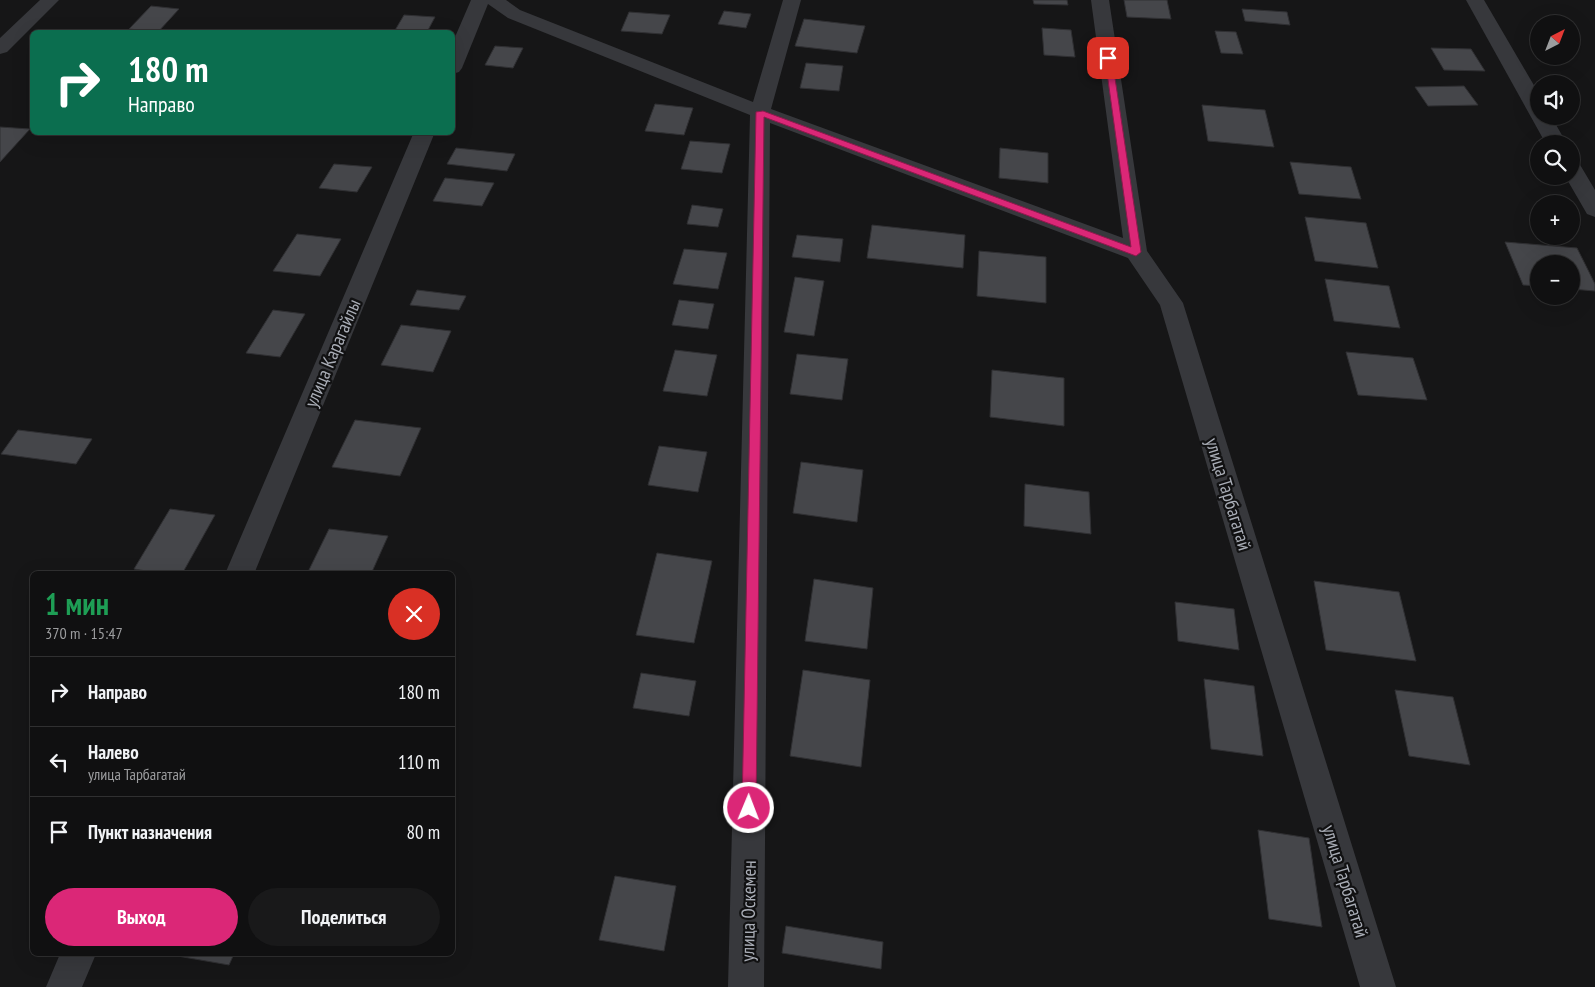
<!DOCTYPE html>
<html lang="ru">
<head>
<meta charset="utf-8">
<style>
  :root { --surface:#101011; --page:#19191a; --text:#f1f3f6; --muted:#9c9d9f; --line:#303031; --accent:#db2777 }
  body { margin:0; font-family:"PT Sans Narrow",sans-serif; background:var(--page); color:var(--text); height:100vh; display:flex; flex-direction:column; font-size:19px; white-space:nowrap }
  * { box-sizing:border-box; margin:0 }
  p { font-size:16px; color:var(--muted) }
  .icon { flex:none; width:28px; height:28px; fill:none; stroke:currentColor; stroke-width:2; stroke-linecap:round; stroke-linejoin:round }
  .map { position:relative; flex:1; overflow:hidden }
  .side { position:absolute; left:30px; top:571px; width:425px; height:385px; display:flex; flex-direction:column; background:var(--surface); border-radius:8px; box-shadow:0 5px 20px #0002,0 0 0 1px var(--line) }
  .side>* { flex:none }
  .banner { position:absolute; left:30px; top:30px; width:425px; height:105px; border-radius:8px; box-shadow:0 5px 20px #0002,0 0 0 1px var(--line); background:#0b6e4f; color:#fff; overflow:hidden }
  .needle { width:32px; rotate:42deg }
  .fabs { position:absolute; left:1530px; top:15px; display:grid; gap:10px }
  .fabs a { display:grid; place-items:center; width:50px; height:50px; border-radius:50%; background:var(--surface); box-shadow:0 5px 20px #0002,0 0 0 1px var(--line); font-size:25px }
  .pin { position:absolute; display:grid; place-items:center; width:42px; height:42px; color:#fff; margin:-21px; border-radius:10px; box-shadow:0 2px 8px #0006 }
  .me { position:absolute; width:55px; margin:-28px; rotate:1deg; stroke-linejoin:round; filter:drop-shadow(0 0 4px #0008) }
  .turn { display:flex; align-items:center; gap:18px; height:105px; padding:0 15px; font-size:22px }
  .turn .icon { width:65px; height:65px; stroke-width:2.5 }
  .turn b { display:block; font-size:35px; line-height:42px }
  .round { display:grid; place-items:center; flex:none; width:52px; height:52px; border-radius:26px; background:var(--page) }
  .headline { display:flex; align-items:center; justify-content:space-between; height:85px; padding:0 15px }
  h1 { font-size:30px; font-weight:700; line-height:38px; color:#1e9e55 }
  .button { display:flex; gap:10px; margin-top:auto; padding:10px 15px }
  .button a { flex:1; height:58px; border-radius:30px; background:var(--accent); color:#fff; font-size:20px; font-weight:700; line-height:58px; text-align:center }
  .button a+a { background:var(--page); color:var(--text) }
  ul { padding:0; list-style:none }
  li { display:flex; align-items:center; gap:15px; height:70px; padding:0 15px; border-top:1px solid var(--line) }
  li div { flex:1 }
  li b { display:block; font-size:19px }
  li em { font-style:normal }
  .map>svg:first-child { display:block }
  .building { fill:#45464a; stroke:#303033 }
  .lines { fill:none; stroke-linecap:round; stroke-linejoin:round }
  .minor { fill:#37383c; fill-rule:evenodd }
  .route { fill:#db2777; stroke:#8e194d }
  .labels { text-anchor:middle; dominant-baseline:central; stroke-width:4.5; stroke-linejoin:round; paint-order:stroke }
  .street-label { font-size:19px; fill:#a9adb6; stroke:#111112 }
</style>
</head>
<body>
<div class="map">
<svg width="1595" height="987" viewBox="0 0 1595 987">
  <rect width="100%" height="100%" fill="#161617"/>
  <path class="building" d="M1033,0h34l1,5 -34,-1z
    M1124,0h43l4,19 -44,-2z
    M151,6l28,3 -21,23 -29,-3z
    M1242,9l45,3 3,13 -45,-4z
    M724,11l27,3 -5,14 -28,-4z
    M629,12l41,3 -8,19 -41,-3z
    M404,15l31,2 -8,15h-33z
    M804,19l61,7 -8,27 -62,-7z
    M1042,28l29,2 4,27 -31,-2z
    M1215,31l21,1 7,22 -22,-1z
    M495,46l28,2 -10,20 -28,-3z
    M1431,48l40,1 14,22 -41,-1z
    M806,63l37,3 -4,25 -39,-3z
    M1464,86l14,19 -50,1 -13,-19z
    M655,104l38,4 -9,27 -39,-4z
    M1202,105l63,5 9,37 -66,-6z
    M0,127l30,2 -30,33z
    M690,141l40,3 -8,29 -41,-4z
    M456,148l59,6 -8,17 -60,-7z
    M1000,148l48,5v30l-49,-5z
    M1290,162l61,5 10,32 -62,-5z
    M334,164l38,3 -15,25 -38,-4z
    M445,178l49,5 -12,23 -49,-5z
    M692,205l31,4 -5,18 -31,-3z
    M1305,217l61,6 12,45 -63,-7z
    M872,225l93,10 -2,33 -96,-10z
    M297,234l44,5 -21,37 -47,-5z
    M797,235l46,4 -3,23 -48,-5z
    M1505,242l72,6 18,36v7l-24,-2v-25h-32v22l-16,-1z
    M684,249l43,4 -9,36 -45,-5z
    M979,251l67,6v46l-69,-7z
    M795,277l29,4 -10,55 -30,-4z
    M1325,279l64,7 11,42 -66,-7z
    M417,290l49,6 -7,14 -49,-5z
    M679,300l35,4 -6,25 -36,-4z
    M273,310l32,4 -25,43 -34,-4z
    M401,325l50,6 -18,41 -52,-7z
    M675,350l42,5 -10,41 -44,-5z
    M1346,352l67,6 14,42 -69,-5z
    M797,354l51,5 -6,41 -52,-6z
    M992,370l72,8v48l-74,-9z
    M355,420l66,8 -21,48 -68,-9z
    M18,430l74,9 -16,25 -75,-10z
    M659,446l48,6 -9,40 -50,-7z
    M801,462l62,8 -6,52 -64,-9z
    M1025,484l64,8 2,42 -67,-8z
    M170,509l45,6 -33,59h-17l-31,-5z
    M329,529l59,7 -17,38h-64z
    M657,553l55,8 -18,82 -58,-8z
    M814,579l59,9 -6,61 -62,-8z
    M1314,581l85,11 17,69 -90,-11z
    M1175,602l59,7 5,41 -61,-9z
    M803,670l67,10 -9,87 -71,-11z
    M641,673l55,8 -7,35 -56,-8z
    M1204,679l50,7 9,70 -52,-7z
    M1395,690l58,7 17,68 -61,-9z
    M1258,830l51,8 13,89 -53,-8z
    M615,876l61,10 -12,65 -65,-11z
    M786,926l97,16 -2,27 -99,-16z
    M166,954h68l-5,11z"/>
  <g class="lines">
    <path class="minor" d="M40,0h19l-52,52 -7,2v-16z
      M471,0h35l14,10 233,92 30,-102h18l-30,109 352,129 -32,-238h18l38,251 36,52 213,684h-36l-200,-682 -32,-47 -358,-135 -6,864h-36l22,-872 -242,-97 -20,-14 -26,64 -3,4 -7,2v-30z
      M1466,0h18l55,94v22h12l16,28h-21z
      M414,132h21l-181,442h-29z
      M1571,161l8,2 16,27v27l-8,-3 -22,-38h6z
      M60,954h36l-14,33h-36z"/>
  </g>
  <path class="route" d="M1108,56l4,2 29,194 -5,4 -372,-139 -8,691 -2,5 -5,2 -5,-2 -2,-5 14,-696 7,-1 368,136 -26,-189z"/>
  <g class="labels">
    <g class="street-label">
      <text transform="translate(332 353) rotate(-67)">улица Карагайлы</text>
      <text transform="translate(1229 494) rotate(73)">улица Тарбагатай</text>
      <text transform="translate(1346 881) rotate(73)">улица Тарбагатай</text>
      <text transform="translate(748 911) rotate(-89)">улица Оскемен</text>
    </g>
  </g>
</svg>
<div class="fabs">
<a><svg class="needle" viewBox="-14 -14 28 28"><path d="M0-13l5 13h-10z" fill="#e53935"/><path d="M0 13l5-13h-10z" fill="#9c9d9f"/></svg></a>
<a><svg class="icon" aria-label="sound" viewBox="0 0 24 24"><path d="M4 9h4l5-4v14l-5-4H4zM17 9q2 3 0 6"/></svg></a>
<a><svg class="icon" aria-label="search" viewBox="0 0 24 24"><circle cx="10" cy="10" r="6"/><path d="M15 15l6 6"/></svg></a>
<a>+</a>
<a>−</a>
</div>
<div class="pin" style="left:1108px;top:58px;background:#d93025"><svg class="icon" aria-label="arrive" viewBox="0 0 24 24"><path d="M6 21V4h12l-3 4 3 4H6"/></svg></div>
<svg class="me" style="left:749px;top:808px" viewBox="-20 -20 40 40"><circle r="17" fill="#db2777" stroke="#fff" stroke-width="3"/><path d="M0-11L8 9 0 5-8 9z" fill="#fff"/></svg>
<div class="banner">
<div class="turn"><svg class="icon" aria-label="right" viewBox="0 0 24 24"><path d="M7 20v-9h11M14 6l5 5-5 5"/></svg><div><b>180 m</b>Направо</div></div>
</div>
<section class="side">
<div class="headline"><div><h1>1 мин</h1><p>370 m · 15:47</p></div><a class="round" style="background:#d93025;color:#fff"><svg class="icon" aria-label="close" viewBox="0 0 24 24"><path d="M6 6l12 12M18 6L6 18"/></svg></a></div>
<ul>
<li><svg class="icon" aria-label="right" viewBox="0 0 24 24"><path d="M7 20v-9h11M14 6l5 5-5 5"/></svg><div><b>Направо</b></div><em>180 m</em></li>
<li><svg class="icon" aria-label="left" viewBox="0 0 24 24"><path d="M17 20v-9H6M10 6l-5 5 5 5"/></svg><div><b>Налево</b><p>улица Тарбагатай</p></div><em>110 m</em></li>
<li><svg class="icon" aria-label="arrive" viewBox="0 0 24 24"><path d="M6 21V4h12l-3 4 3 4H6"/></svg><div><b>Пункт назначения</b></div><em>80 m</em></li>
</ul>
<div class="button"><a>Выход</a><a>Поделиться</a></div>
</section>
</div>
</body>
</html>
